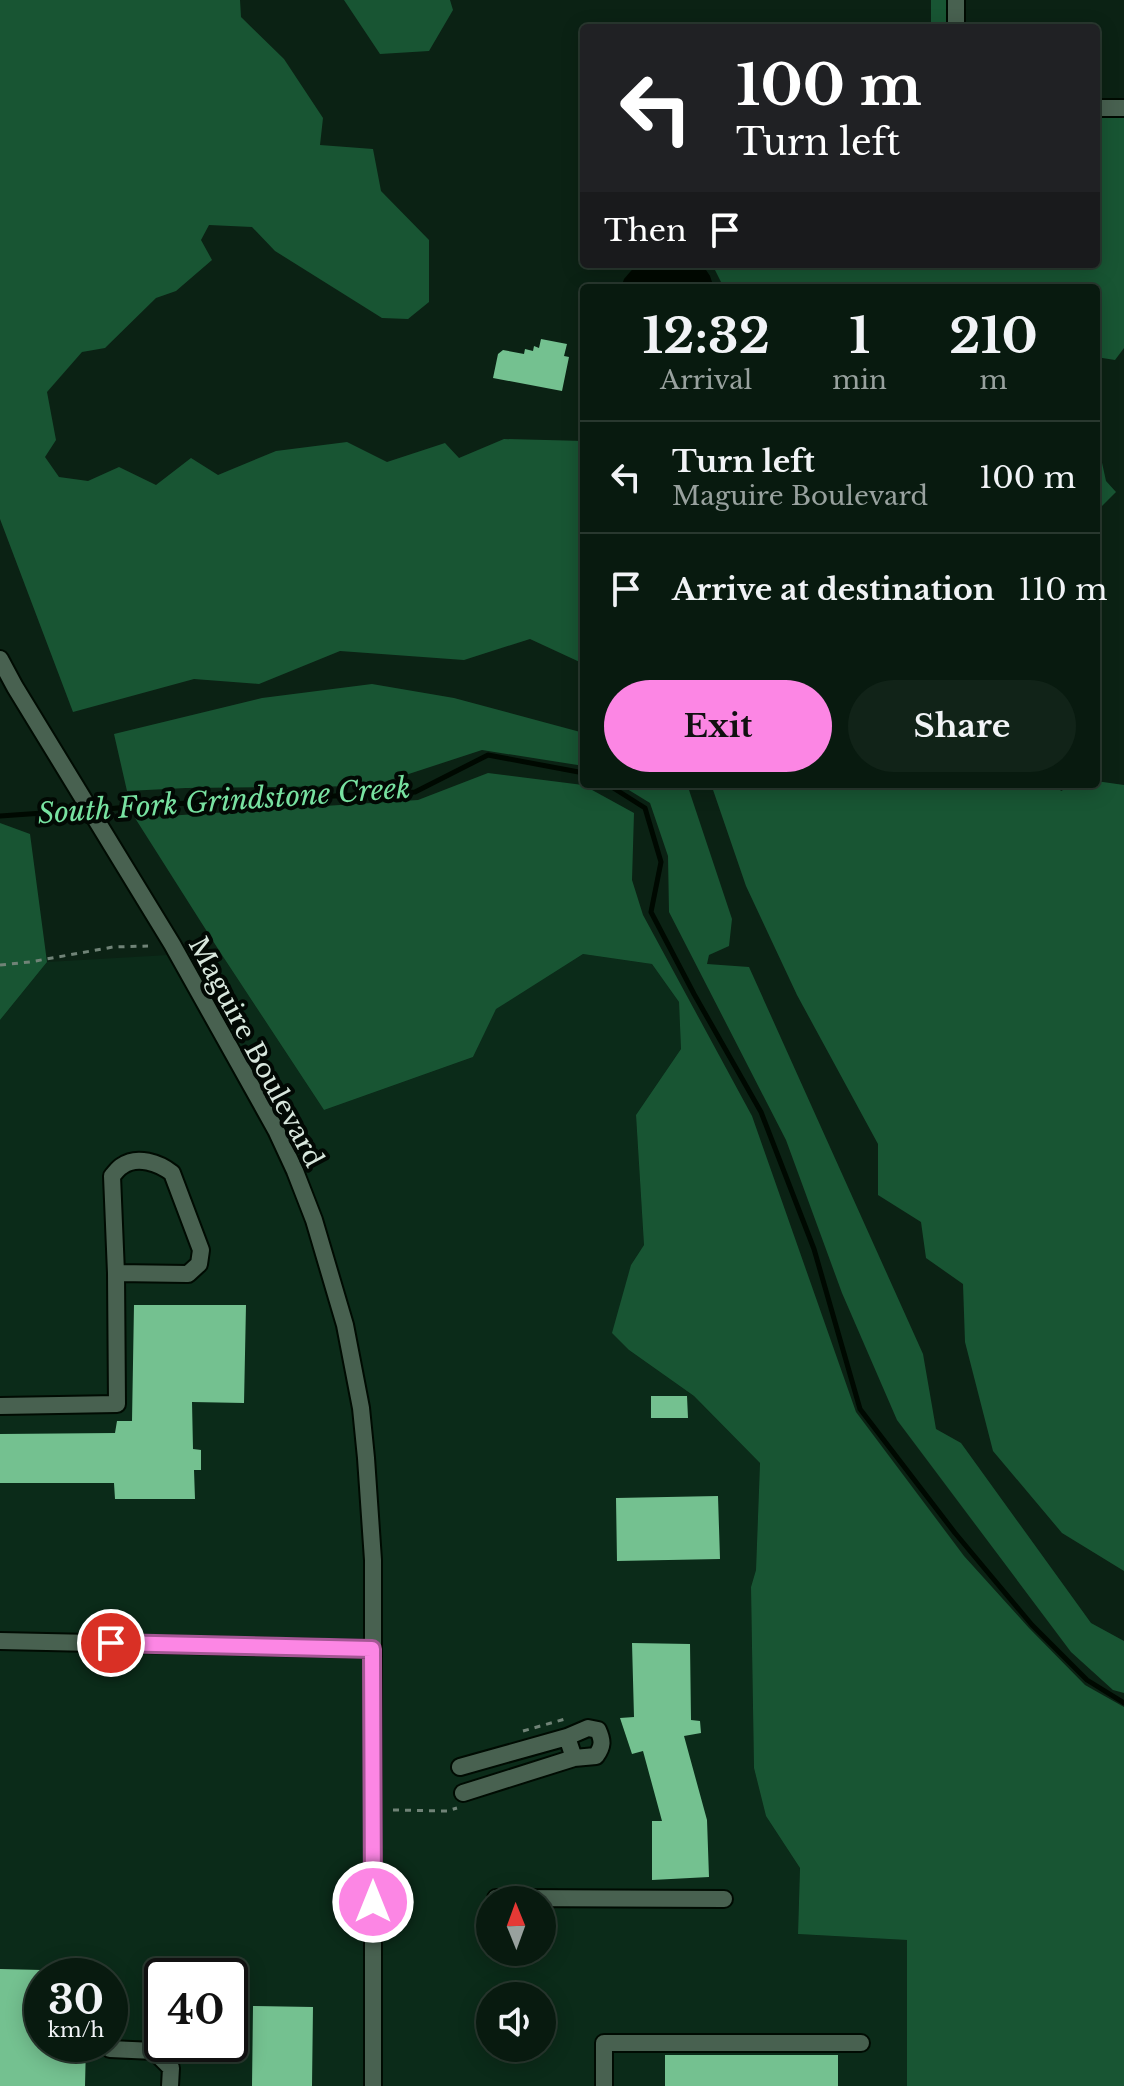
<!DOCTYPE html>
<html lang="en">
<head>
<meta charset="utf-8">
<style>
  :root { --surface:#081a0f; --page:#112318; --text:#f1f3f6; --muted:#98a19e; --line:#29382f; --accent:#fc86e4 }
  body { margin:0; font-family:"Libre Baskerville",serif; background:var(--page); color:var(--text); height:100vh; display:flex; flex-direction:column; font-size:30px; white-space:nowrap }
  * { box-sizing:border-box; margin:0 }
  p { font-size:26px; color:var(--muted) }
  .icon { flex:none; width:44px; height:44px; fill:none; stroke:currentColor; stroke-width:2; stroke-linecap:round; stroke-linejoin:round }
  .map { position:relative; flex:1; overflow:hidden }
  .drawer { position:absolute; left:580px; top:284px; width:520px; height:504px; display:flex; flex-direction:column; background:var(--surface); border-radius:8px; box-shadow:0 4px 20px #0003,0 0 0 2px var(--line) }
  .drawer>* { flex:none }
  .banner { position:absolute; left:580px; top:24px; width:520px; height:244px; border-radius:8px; box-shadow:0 4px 20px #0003,0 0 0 2px var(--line); background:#202124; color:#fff; overflow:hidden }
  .needle { width:52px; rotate:359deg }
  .tools { position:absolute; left:476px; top:1886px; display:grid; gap:16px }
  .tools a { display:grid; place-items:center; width:80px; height:80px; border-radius:50%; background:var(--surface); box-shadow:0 4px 20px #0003,0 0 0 2px var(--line); font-size:40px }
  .speed { position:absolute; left:24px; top:1958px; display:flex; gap:16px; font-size:40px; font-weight:700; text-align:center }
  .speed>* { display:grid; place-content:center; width:104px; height:104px; border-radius:50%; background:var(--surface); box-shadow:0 4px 20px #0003,0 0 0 2px var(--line); line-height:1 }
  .speed small { font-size:20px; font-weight:400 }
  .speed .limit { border:4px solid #111; border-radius:12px; background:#fff; color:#111 }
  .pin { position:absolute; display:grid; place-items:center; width:68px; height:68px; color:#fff; margin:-34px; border:4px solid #fff; border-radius:50%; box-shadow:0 2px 8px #0007 }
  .me { position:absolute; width:88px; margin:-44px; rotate:0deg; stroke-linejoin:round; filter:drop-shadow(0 0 6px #0008) }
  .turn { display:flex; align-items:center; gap:28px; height:168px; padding:0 24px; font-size:36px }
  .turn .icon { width:104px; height:104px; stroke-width:2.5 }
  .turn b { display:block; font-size:56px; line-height:68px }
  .then { display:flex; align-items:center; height:76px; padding:0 24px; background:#0003; gap:16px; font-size:30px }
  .eta { display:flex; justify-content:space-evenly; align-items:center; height:136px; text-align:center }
  .eta b { font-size:48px; font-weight:700; line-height:56px }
  .cta { display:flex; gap:16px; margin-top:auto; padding:16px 24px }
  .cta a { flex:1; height:92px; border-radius:48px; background:var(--accent); color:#111; font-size:32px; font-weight:700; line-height:92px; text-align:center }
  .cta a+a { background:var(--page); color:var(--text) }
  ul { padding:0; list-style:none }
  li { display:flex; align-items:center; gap:24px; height:112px; padding:0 24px; border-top:2px solid var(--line) }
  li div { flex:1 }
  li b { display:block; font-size:30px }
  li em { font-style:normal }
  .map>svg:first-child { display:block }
  .built { fill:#0b2b19; fill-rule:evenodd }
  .forest { fill:#185533 }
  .water { fill:#000901 }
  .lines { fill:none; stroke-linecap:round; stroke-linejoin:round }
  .stream { stroke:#000901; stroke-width:5 }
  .building { fill:#74c190 }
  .minor-casing { stroke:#000b02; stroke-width:20 }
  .path { stroke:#708377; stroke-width:3; stroke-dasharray:6 6; stroke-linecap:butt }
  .minor { stroke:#486150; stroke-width:16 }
  .route-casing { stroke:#a45794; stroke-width:20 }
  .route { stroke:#fc86e4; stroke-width:14 }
  .labels { text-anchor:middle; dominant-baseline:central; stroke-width:8; stroke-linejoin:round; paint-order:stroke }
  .street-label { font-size:26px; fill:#d8e7dd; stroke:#020904 }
  .water-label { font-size:28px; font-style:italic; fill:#78e2a1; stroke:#020904 }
</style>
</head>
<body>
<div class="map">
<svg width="1124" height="2086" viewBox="0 0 1124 2086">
  <rect width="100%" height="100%" fill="#0b2214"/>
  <path class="built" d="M220,952l104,158 149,-53 22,-48 88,-55 69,10 27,38 2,47 -45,66 8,130 -13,20 -2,85 65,46 66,67 -4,107 -5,17 3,181 12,48 34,52 -2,66 110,6 -1,146h-907v-1066l47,-58zM490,1900h52v52h-52zM42,1976h68v68h-68zM162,1976h68v68h-68zM490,1996h52v52h-52z"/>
  <path class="forest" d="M0,0h240l1,17 43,42 39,59 -3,27 53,4 8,42 48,49v62l-21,17 -26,-1 -107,-67 -23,-24 -43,-2 -8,15 11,20 -36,31 -20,7 -51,50 -23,4 -35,40 9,48 -11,17 14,20 29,4 31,-14 37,18 35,-27 27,17 58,-24 71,-9 40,20 58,-19 14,15 45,-19 80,2v223l-54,-25 -66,21 -124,-9 -81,33 -65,-5 -121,33 -73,-193z
    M344,0h106l3,10 -24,41 -49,3z
    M931,0h20l-2,28h-18z
    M1096,114l28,1v233l-9,12 -19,-3v-69h-372l-12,-24h384z
    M1096,435l10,46 10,11 -20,20z
    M372,684l82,14 130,35v33l-102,-16 -110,36 -186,2 -59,3 -13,-57 148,-36z
    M488,773l95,12 51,28 -2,67 11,35 109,201 104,296 108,144 65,72 56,57 39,22v379h-217v-146l-109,-6 2,-66 -34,-52 -12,-48 -3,-181 5,-17 4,-107 -66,-67 -65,-46 -17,-17 19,-68 13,-20 -8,-130 45,-66 -2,-47 -27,-38 -69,-10 -87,55 -23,48 -149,53 -104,-158 -85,-134 283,-18z
    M1096,781l28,4v786l-62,-38 -69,-82 -28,-109 -2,-58 -37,-26 -5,-36 -43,-27v-51l-81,-149 -51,-109 -35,-102h345l5,7 14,-7h21z
    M619,784h68l45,135 -3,27 -20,9 -2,9 42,3 174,387 13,75 25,14 130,180 33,18v52l-11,-3 -42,-38 -174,-232 -55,-127 -56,-153 -117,-228 -1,-56 -18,-53z
    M0,823l30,11 17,128 -47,58z"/>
  <path class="water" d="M637,264h65l8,12 4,12h-93l3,-9z"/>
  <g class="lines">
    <path class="stream" d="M607,784l38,24 16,54 -10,50 43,82 67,118 53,137 46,160 95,124 77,92 55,55 37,23
      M96,810l54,-5 265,-13 73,-37 96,18
      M0,816l86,-6"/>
  </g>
  <path class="building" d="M541,339l26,5 -3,12 5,1 -7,34 -69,-13 5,-24 5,-4 21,4 1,-5 8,2 1,-5 5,2z
    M134,1305h112l-2,98 -52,-1 1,47 8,1v20h-7l1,29h-80l-1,-16h-114v-49l115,-1 2,-12h15z
    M651,1396h36l1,22h-37z
    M718,1496l2,63 -103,2 -1,-63z
    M632,1643l58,1 1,76 9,1 1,12 -17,3 23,84 2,57 -57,3v-59h10l-19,-70 -11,3 -12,-36 14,-1z
    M0,1969l42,1v74h44l-1,42h-85z
    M253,2006l60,1 -1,79h-60z
    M665,2055h173v31h-173z"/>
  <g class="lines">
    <g class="minor-casing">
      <path id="minor" d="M956,28v-28
        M1096,108h28
        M0,659l15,28 157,257 104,186 19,41 19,49 31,105 16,83 5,50 7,102v526
        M0,1406l117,-2 -1,-131 -4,-97c3,-3 6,-8 10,-10 15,-11 37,-3 50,7l29,77 -2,14 -11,10 -72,-1
        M0,1641l372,8
        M567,1737l21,-9 10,2c5,11 5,16 -2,26l-22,2
        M460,1767l107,-30 7,21 -111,35
        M496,1898l228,1
        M110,2049l44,2 17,17 -1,18
        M604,2086v-43h257"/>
    </g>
    <path class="path" d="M0,965l30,-3 83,-15 35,-1
      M523,1731l42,-12
      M393,1810l54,1 10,-3"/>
    <use href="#minor" class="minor"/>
  </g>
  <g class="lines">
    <g class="route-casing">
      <path id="route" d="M111,1643l261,6 1,253"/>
    </g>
    <use href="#route" class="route"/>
  </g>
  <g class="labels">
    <g class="street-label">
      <text transform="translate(256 1052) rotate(62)">Maguire Boulevard</text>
    </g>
    <g class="water-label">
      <text transform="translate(224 801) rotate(-4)">South Fork Grindstone Creek</text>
    </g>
  </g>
</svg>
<div class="tools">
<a><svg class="needle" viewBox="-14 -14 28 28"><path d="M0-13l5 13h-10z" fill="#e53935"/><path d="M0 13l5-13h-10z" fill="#98a19e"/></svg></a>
<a><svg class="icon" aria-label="sound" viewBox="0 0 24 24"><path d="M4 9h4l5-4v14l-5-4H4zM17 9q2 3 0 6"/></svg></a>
</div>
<div class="speed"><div>30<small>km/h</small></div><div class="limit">40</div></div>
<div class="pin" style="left:111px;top:1643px;background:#d93025"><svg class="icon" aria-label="arrive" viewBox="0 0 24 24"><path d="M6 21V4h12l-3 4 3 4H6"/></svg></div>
<svg class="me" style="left:373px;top:1902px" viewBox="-20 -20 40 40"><circle r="17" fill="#fc86e4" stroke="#fff" stroke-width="3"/><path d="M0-11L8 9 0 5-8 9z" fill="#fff"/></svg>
<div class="banner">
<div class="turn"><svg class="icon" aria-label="left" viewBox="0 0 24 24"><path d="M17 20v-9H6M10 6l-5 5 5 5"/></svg><div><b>100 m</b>Turn left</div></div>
<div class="then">Then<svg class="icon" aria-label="arrive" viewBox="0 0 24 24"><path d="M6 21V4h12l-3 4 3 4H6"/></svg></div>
</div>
<section class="drawer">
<div class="eta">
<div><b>12:32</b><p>Arrival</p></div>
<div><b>1</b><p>min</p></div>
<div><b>210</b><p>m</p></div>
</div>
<ul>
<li><svg class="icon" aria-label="left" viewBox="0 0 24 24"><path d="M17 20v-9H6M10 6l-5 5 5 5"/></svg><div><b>Turn left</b><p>Maguire Boulevard</p></div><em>100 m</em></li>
<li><svg class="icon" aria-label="arrive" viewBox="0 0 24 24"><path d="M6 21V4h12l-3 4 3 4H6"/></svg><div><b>Arrive at destination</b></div><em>110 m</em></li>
</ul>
<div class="cta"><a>Exit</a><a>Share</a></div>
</section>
</div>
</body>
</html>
